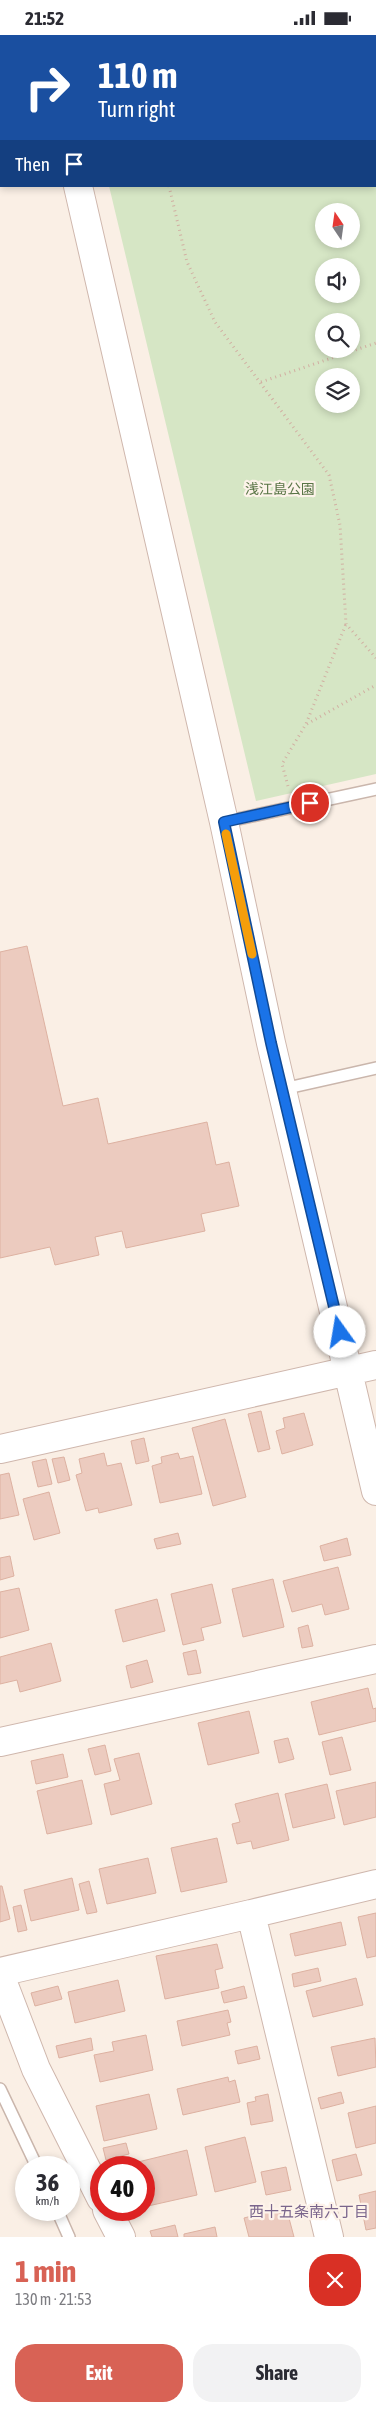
<!DOCTYPE html>
<html lang="en">
<head>
<meta charset="utf-8">
<style>
  :root { --surface:#fff; --page:#f2f2f3; --text:#2b2b33; --muted:#7c7c81; --accent:#d86255 }
  body { margin:0; font-family:"Asap Condensed","Noto Sans JP",sans-serif; background:var(--page); color:var(--text); height:100vh; display:flex; flex-direction:column; font-size:19px; white-space:nowrap }
  * { box-sizing:border-box; margin:0 }
  p { font-size:16px; color:var(--muted) }
  .icon { flex:none; width:28px; height:28px; fill:none; stroke:currentColor; stroke-width:2; stroke-linecap:round; stroke-linejoin:round }
  .map { position:relative; height:2202px; overflow:hidden }
  .details { display:flex; flex-direction:column; background:var(--surface); flex:1 }
  .details>* { flex:none }
  .top-card { position:absolute; left:0px; top:0px; width:376px; height:152px; box-shadow:0 2px 8px #0003; background:#1a4fa0; color:#fff; overflow:hidden }
  .needle { width:32px; rotate:347deg }
  .controls { position:absolute; left:315px; top:168px; display:grid; gap:10px }
  .controls a { display:grid; place-items:center; width:45px; height:45px; border-radius:50%; background:var(--surface); box-shadow:0 2px 8px #0003; font-size:25px }
  .speed { position:absolute; left:15px; top:2121px; display:flex; gap:10px; font-size:25px; font-weight:700; text-align:center }
  .speed>* { display:grid; place-content:center; width:65px; height:65px; border-radius:50%; background:var(--surface); box-shadow:0 2px 8px #0003; line-height:1 }
  .speed small { font-size:12px; font-weight:400 }
  .speed .limit { border:8px solid #d22; background:#fff; color:#111 }
  .pin { position:absolute; display:grid; place-items:center; width:42px; height:42px; color:#fff; margin:-21px; border:2px solid #fff; border-radius:50%; box-shadow:0 1px 5px #0007 }
  .me { position:absolute; width:55px; margin:-28px; rotate:347deg; stroke-linejoin:round; filter:drop-shadow(0 0 4px #0008) }
  .turn { display:flex; align-items:center; gap:18px; height:105px; padding:0 15px; font-size:22px }
  .turn .icon { width:65px; height:65px; stroke-width:2.5 }
  .turn b { display:block; font-size:35px; line-height:42px }
  .then { display:flex; align-items:center; height:48px; padding:0 15px; background:#0003; gap:10px; font-size:19px }
  .round { display:grid; place-items:center; flex:none; width:52px; height:52px; border-radius:20px; background:var(--page) }
  .overview { display:flex; align-items:center; justify-content:space-between; height:85px; padding:0 15px }
  h1 { font-size:30px; font-weight:700; line-height:38px; color:var(--accent) }
  .primary-button { display:flex; gap:10px; margin-top:auto; padding:10px 15px }
  .primary-button a { flex:1; height:58px; border-radius:20px; background:var(--accent); color:#fff; font-size:20px; font-weight:700; line-height:58px; text-align:center }
  .primary-button a+a { background:var(--page); color:var(--text) }
  .status { display:flex; justify-content:space-between; align-items:center; height:35px; padding:0 25px; background:var(--surface); direction:ltr }
  .status svg { height:14px; fill:currentColor }
  .map>svg:first-child { display:block }
  .green { fill:#d6e6c5; fill-rule:evenodd }
  .building { fill:#eccbbf; stroke:#ddb1a1 }
  .lines { fill:none; stroke-linecap:round; stroke-linejoin:round }
  .lane-casing { stroke:#cab6ac; stroke-width:14 }
  .secondary-casing { stroke:#cfb7ad; stroke-width:30 }
  .path { stroke:#d1afa2; stroke-width:3; stroke-dasharray:1 4; stroke-linecap:butt }
  .lane { stroke:#fff; stroke-width:11 }
  .secondary { stroke:#fff; stroke-width:28 }
  .route-casing { stroke:#114b97; stroke-width:12 }
  .route { stroke:#1a73e8; stroke-width:9 }
  .slow { stroke:#f59e0b; stroke-width:9 }
  .labels { text-anchor:middle; dominant-baseline:central; stroke-width:4.5; stroke-linejoin:round; paint-order:stroke }
  .park-label { font-size:14px; fill:#597546; stroke:#fdf3ea }
  .neighbourhood-label { font-size:15px; fill:#7a658c; stroke:#fdf3ea }
</style>
</head>
<body>
<div class="status"><b>21:52</b><svg viewBox="0 0 49 12"><path d="M0 12V9h3v3zM5 12V6h3v6zM10 12V3h3v9zM15 12V0h3v12zM26 1h20v11H26zM47 4h2v5h-2z"/></svg></div>
<div class="map">
<svg width="376" height="2202" viewBox="0 0 376 2202">
  <rect width="100%" height="100%" fill="#faefe5"/>
  <path class="green" d="M72,0h304v739l-120,27 -147,-615h266v-150zM324,176h27v28h-27zM324,231h27v28h-27zM324,286h27v28h-27zM324,341h27v28h-27z"/>
  <path class="building" d="M27,911l36,160 35,-8 10,46 99,-22 9,43 13,-3 10,44 -38,8 4,17 -79,17 -4,-17 -27,6 4,18 -44,10 -5,-18 -50,11v-306z
    M261,1376l9,38 -12,3 -10,-38z
    M304,1378l9,32 -31,9 -6,-23 9,-3 -2,-10z
    M225,1384l21,78 -33,9 -21,-78z
    M144,1403l5,23 -13,3 -5,-23z
    M104,1418l3,13 14,-3 11,42 -33,8 -1,-5 -12,3 -10,-36 6,-2 -3,-14z
    M178,1418l2,6 13,-3 9,38 -42,9 -8,-37 10,-3 -1,-6z
    M64,1422l6,23 -12,3 -6,-24z
    M46,1424l6,25 -14,3 -6,-25z
    M9,1438l10,42 -19,4v-44z
    M49,1457l11,41 -26,7 -11,-41z
    M178,1498l3,11 -24,5 -3,-10z
    M347,1503l4,17 -27,6 -4,-15z
    M10,1521l4,20 -14,4v-22z
    M338,1532l11,42 -24,6 -3,-11 -30,8 -9,-31z
    M273,1544l11,48 -41,10 -11,-48z
    M212,1549l9,39 -20,5 3,12 -21,5 -12,-51z
    M19,1553l10,42 -29,8v-46z
    M157,1564l8,32 -42,11 -8,-32z
    M308,1590l5,21 -11,2 -4,-20z
    M51,1608l10,38 -41,11 -3,-12 -17,4v-27z
    M196,1615l5,23 -13,2 -5,-22z
    M147,1625l6,22 -22,6 -5,-22z
    M368,1653l5,21 3,-1v13l-57,14 -8,-33z
    M249,1676l10,42 -51,12 -10,-42z
    M342,1702l9,33 -21,5 -8,-33z
    M288,1703l6,21 -15,4 -5,-22z
    M105,1710l6,26 -16,4 -7,-26z
    M139,1718l13,51 -41,11 -7,-31 16,-4 -6,-21z
    M63,1719l5,23 -32,7 -5,-23z
    M82,1745l10,44 -45,10 -10,-43z
    M376,1747v35l-32,8 -8,-34z
    M327,1749l8,34 -42,10 -8,-34z
    M278,1758l11,47 -36,9 -2,-8 -14,3 -5,-20 8,-2 -5,-18z
    M217,1803l10,44 -46,10 -10,-44z
    M148,1823l8,35 -49,11 -8,-35z
    M72,1843l7,32 -48,11 -7,-31z
    M89,1846l8,31 -10,2 -8,-30z
    M0,1851h2l8,33 -10,3z
    M21,1870l6,25 -9,2 -5,-25z
    M376,1878v43l-9,2 -9,-41z
    M341,1887l5,23 -51,11 -5,-22z
    M217,1909l6,24 -8,2 4,18 -54,11 -9,-43z
    M318,1933l3,13 -27,6 -2,-13z
    M356,1943l7,27 -50,12 -7,-26z
    M118,1945l7,31 -50,12 -7,-31z
    M58,1951l4,13 -27,7 -4,-13z
    M244,1951l3,12 -23,5 -3,-11z
    M228,1975l3,12 -4,1 3,12 -48,11 -5,-25z
    M146,2000l7,35 -53,12 -6,-27 20,-4 -2,-9z
    M91,2003l2,12 -34,8 -3,-12z
    M375,2003l1,29 -38,9 -7,-29z
    M257,2011l3,13 -22,5 -3,-13z
    M228,2042l1,5 6,-2 5,22 -57,13 -6,-26z
    M341,2057l3,11 -23,6 -3,-11z
    M149,2059l8,35 -53,12 -8,-35z
    M268,2059l5,27 -22,4 -4,-22 9,-2 -1,-4z
    M376,2071v37l-20,5 -8,-35z
    M245,2102l11,45 -41,10 -10,-45z
    M126,2108l3,11 -23,6 -3,-12z
    M187,2115l10,45 -49,11 -4,-20v-19h-4l-2,-5z
    M356,2119l6,21 -25,6 -5,-21z
    M132,2128l1,4h-21z
    M286,2132l5,23 -25,5 -5,-23z
    M376,2156v37l-10,2 -7,-35z
    M286,2172l8,30h-45l-5,-19z
    M175,2190l3,12h-26l-2,-6z
    M215,2192l2,10h-33v-3z"/>
  <g class="lines">
    <g class="lane-casing">
      <path id="lane" d="M0,8l1,-1
        M0,124h1
        M224,787l152,-33
        M283,1054l93,-21
        M0,2054l37,78
        M57,2175l12,27"/>
    </g>
    <g class="secondary-casing">
      <path id="secondary" d="M44,0v1
        M78,151l146,636 47,221 105,448
        M0,1414l376,-84
        M0,1707l376,-83
        M0,1937l251,-58
        M0,1940l36,94 65,129
        M107,2175l14,27
        M329,2202l-78,-323 125,-30"/>
    </g>
    <path class="path" d="M210,1l5,-1
      M169,151l18,76 28,60 114,153 11,50 6,99 30,34
      M261,347l115,-39
      M307,689l69,-39
      M288,751l-6,-22 24,-40 40,-100"/>
    <use href="#lane" class="lane"/>
    <use href="#secondary" class="secondary"/>
  </g>
  <g class="lines">
    <g class="route-casing">
      <path id="route" d="M310,768l-86,19 47,221 69,289"/>
    </g>
    <use href="#route" class="route"/>
    <path class="slow" d="M226,799l26,120"/>
  </g>
  <g class="labels">
    <g class="park-label">
      <text x="280" y="454">浅江島公園</text>
    </g>
    <g class="neighbourhood-label">
      <text x="309" y="2176">西十五条南六丁目</text>
    </g>
  </g>
</svg>
<div class="controls">
<a><svg class="needle" viewBox="-14 -14 28 28"><path d="M0-13l5 13h-10z" fill="#e53935"/><path d="M0 13l5-13h-10z" fill="#7c7c81"/></svg></a>
<a><svg class="icon" aria-label="sound" viewBox="0 0 24 24"><path d="M4 9h4l5-4v14l-5-4H4zM17 9q2 3 0 6"/></svg></a>
<a><svg class="icon" aria-label="search" viewBox="0 0 24 24"><circle cx="10" cy="10" r="6"/><path d="M15 15l6 6"/></svg></a>
<a><svg class="icon" aria-label="layers" viewBox="0 0 24 24"><path d="M12 4l9 5-9 5-9-5zM3 14l9 5 9-5"/></svg></a>
</div>
<div class="speed"><div>36<small>km/h</small></div><div class="limit">40</div></div>
<div class="pin" style="left:310px;top:768px;background:#d93025"><svg class="icon" aria-label="arrive" viewBox="0 0 24 24"><path d="M6 21V4h12l-3 4 3 4H6"/></svg></div>
<svg class="me" style="left:340px;top:1297px" viewBox="-20 -20 40 40"><circle r="19" fill="#fff"/><path d="M0-13L10 11 0 6-10 11z" fill="#1a73e8"/></svg>
<div class="top-card">
<div class="turn"><svg class="icon" aria-label="right" viewBox="0 0 24 24"><path d="M7 20v-9h11M14 6l5 5-5 5"/></svg><div><b>110 m</b>Turn right</div></div>
<div class="then">Then<svg class="icon" aria-label="arrive" viewBox="0 0 24 24"><path d="M6 21V4h12l-3 4 3 4H6"/></svg></div>
</div>
</div>
<section class="details">
<div class="overview"><div><h1>1 min</h1><p>130 m · 21:53</p></div><a class="round" style="background:#d93025;color:#fff"><svg class="icon" aria-label="close" viewBox="0 0 24 24"><path d="M6 6l12 12M18 6L6 18"/></svg></a></div>
<div class="primary-button"><a>Exit</a><a>Share</a></div>
</section>
</body>
</html>
